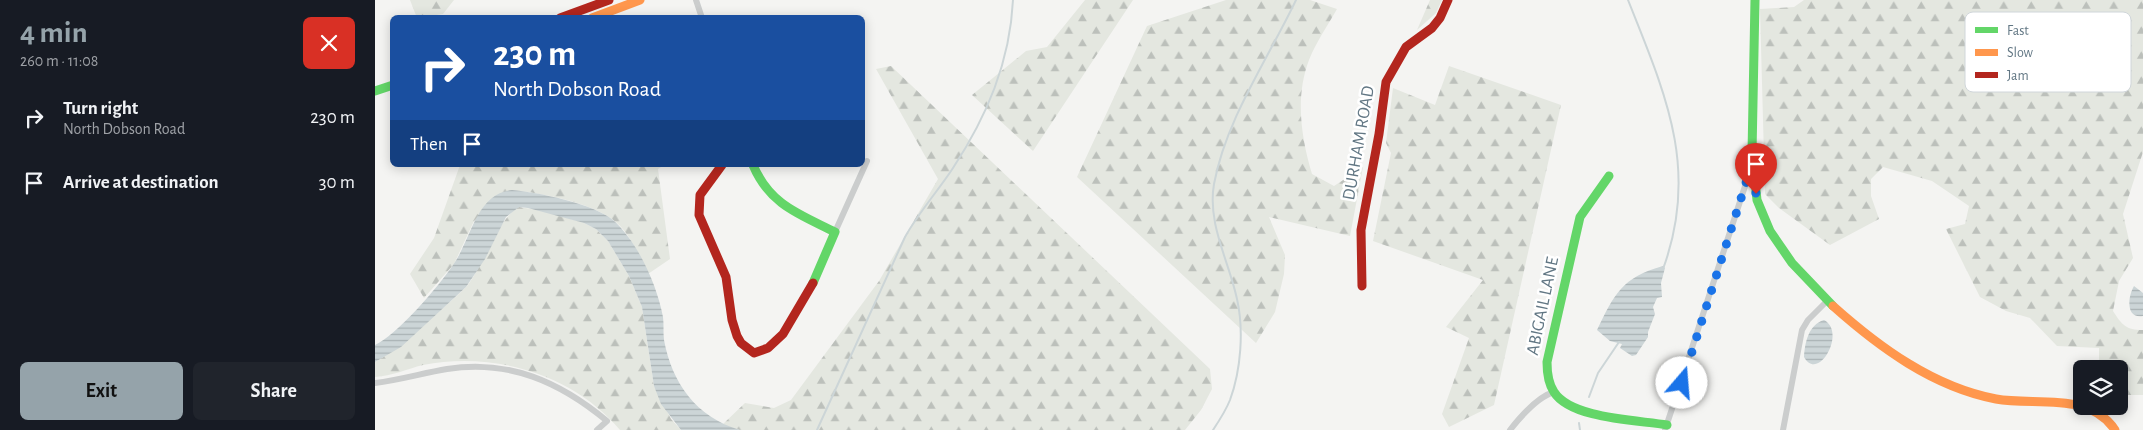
<!DOCTYPE html>
<html lang="en">
<head>
<meta charset="utf-8">
<style>
  :root { --surface:#171b24; --page:#20242c; --text:#f1f3f6; --muted:#9ea1a6; --accent:#95a3aa }
  body { margin:0; font-family:"Alegreya Sans",sans-serif; background:var(--page); color:var(--text); height:100vh; display:flex; flex-direction:column; font-size:19px; white-space:nowrap }
  * { box-sizing:border-box; margin:0 }
  p { font-size:16px; color:var(--muted) }
  .icon { flex:none; width:28px; height:28px; fill:none; stroke:currentColor; stroke-width:2; stroke-linecap:round; stroke-linejoin:round }
  .map { position:relative; flex:1; overflow:hidden }
  .side { display:flex; flex-direction:column; background:var(--surface); width:375px }
  .side>* { flex:none }
  .guide { position:absolute; left:15px; top:15px; width:475px; height:152px; border-radius:8px; box-shadow:0 2px 12px #0003; background:#1a4fa0; color:#fff; overflow:hidden }
  .buttons { position:absolute; left:1698px; top:360px; display:grid; gap:10px }
  .buttons a { display:grid; place-items:center; width:55px; height:55px; border-radius:8px; background:var(--surface); box-shadow:0 2px 12px #0003; font-size:25px }
  .pin { position:absolute; display:grid; place-items:center; width:42px; height:42px; color:#fff; margin:-51px -21px; border-radius:50% 50% 50% 0; rotate:-45deg; box-shadow:0 0 5px #0007 }
  .pin .icon { rotate:45deg }
  .me { position:absolute; width:55px; margin:-28px; rotate:18deg; stroke-linejoin:round; filter:drop-shadow(0 0 4px #0008) }
  .turn { display:flex; align-items:center; gap:18px; height:105px; padding:0 20px; font-size:22px }
  .turn .icon { width:65px; height:65px; stroke-width:2.5 }
  .turn b { display:block; font-size:35px; line-height:42px }
  .then { display:flex; align-items:center; height:48px; padding:0 20px; background:#0003; gap:10px; font-size:19px }
  .round { display:grid; place-items:center; flex:none; width:52px; height:52px; border-radius:8px; background:var(--page) }
  .summary { display:flex; align-items:center; justify-content:space-between; height:85px; padding:0 20px }
  h1 { font-size:30px; font-weight:600; line-height:38px; color:var(--accent) }
  .primary-button { display:flex; gap:10px; margin-top:auto; padding:10px 20px }
  .primary-button a { flex:1; height:58px; border-radius:8px; background:var(--accent); color:#111; font-size:20px; font-weight:600; line-height:58px; text-align:center }
  .primary-button a+a { background:var(--page); color:var(--text) }
  ul { padding:0; list-style:none }
  li { display:flex; align-items:center; gap:15px; height:65px; padding:0 20px }
  li div { flex:1 }
  li b { display:block; font-size:19px }
  li em { font-style:normal }
  main { display:flex; flex:1; min-height:0 }
  .map>svg:first-child { display:block }
  .forest { fill:url(#forest-firs) }
  .water { fill:url(#water-rules) }
  .lines { fill:none; stroke-linecap:round; stroke-linejoin:round }
  .stream { stroke:#ccd5d7; stroke-width:2 }
  .street { stroke:#cbcdcd; stroke-width:6 }
  .fast { stroke:#63d668; stroke-width:9 }
  .slow { stroke:#ff974d; stroke-width:9 }
  .jam { stroke:#b3261e; stroke-width:9 }
  .route { stroke:#1a73e8; stroke-width:9; stroke-dasharray:0 16.2 }
  .labels { text-anchor:middle; dominant-baseline:central; stroke-width:5; stroke-linejoin:round; paint-order:stroke }
  .street-label { font-size:18px; fill:#627784; stroke:#fff }
  .key { fill:#fff; stroke:#d0d6da; stroke-width:1 }
  .key-label { font-size:14px; fill:#627784 }
</style>
</head>
<body>
<main>
<section class="side">
<div class="summary"><div><h1>4 min</h1><p>260 m · 11:08</p></div><a class="round" style="background:#d93025;color:#fff"><svg class="icon" aria-label="close" viewBox="0 0 24 24"><path d="M6 6l12 12M18 6L6 18"/></svg></a></div>
<ul>
<li><svg class="icon" aria-label="right" viewBox="0 0 24 24"><path d="M7 20v-9h11M14 6l5 5-5 5"/></svg><div><b>Turn right</b><p>North Dobson Road</p></div><em>230 m</em></li>
<li><svg class="icon" aria-label="arrive" viewBox="0 0 24 24"><path d="M6 21V4h12l-3 4 3 4H6"/></svg><div><b>Arrive at destination</b></div><em>30 m</em></li>
</ul>
<div class="primary-button"><a>Exit</a><a>Share</a></div>
</section>
<div class="map">
<svg width="1768" height="430" viewBox="0 0 1768 430">
  <defs>
    <pattern id="forest-firs" width="22" height="20" patternUnits="userSpaceOnUse" patternTransform="scale(1.25)"><rect width="22" height="20" fill="#e4e7e0"/><path d="M5 1l3.5 6h-7zM16 11l3.5 6h-7z" fill="#bcc0bb"/></pattern>
    <pattern id="water-rules" width="6" height="5" patternUnits="userSpaceOnUse" patternTransform="scale(1.25)"><rect width="6" height="5" fill="#ccd5d7"/><path d="M0 2.5h6" fill="none" stroke="#a9b2b4"/></pattern>
  </defs>
  <rect width="100%" height="100%" fill="#f4f4f2"/>
  <path class="forest" d="M35,0h44l-11,14 -26,4z
    M710,0h48l-100,151 -61,-56 54,-44 21,-4z
    M851,0h84l27,9c-9,16 -21,33 -28,51 -14,37 -8,77 3,114l22,12 29,-19 -13,69 -81,-19 16,38 -1,19 -9,38 -19,31 -179,-166 70,-151z
    M1055,0h12l-6,13 -19,17z
    M1429,0h339v152l-20,62 10,44 -14,23 -6,30c9,14 13,19 30,19v65h-24v-26h-20v-21l-42,-2 -27,-28 -24,-7 -26,-14 -34,-68 19,-5 4,-18 -37,-25 -49,-14 -12,12v17l8,23 -49,26 -51,-37 -14,-14 -5,-185 34,-2z
    M516,66l319,303 2,20 -11,21 -16,20h-445l-18,-5 23,-22 29,5 17,-8 88,-119 59,-102 -62,-110z
    M1074,66l112,39 -67,300 -45,22 -7,-13 27,-76 -23,-11 37,-47 -110,-39 18,-88 -5,-10 7,-55 42,17z
    M85,165h204l-6,4 12,90 -22,15c-9,-19 -19,-43 -36,-55 -24,-17 -71,-26 -100,-29l-38,31 -20,43 -30,34 -14,-24 24,-36z
    M144,207l25,4 40,12 12,6 12,12 21,35 13,31 12,79 17,33 10,11h-61c-47,-56 -126,-79 -197,-65 -16,4 -31,11 -48,12v-15c10,-3 83,-66 92,-76 16,-20 31,-68 52,-79z"/>
  <path class="water" d="M137,190c25,2 82,14 101,30 25,22 44,65 50,97 1,8 0,15 1,23 8,43 32,77 76,90h-59l-20,-26 -7,-18 -12,-79 -13,-31 -21,-35 -12,-12 -12,-6 -56,-15 -9,-1 -13,10 -21,42 -19,28 -65,60 -26,15v-17c21,-9 65,-60 78,-80 18,-25 23,-72 59,-75z
    M1288,266l2,2 -4,15 1,14 -5,1 -4,9 2,7 -7,18v5l-12,18 -4,1 -12,-8 2,-4 -12,-3 -13,-11c17,-35 25,-53 66,-64z
    M1759,286l9,7v23c-18,3 -15,-20 -9,-30z
    M1449,320c23,12 -6,63 -20,37 1,-14 4,-32 20,-37z"/>
  <g class="lines">
    <path class="stream" d="M1253,0c37,93 72,169 35,269
      M1214,397l9,-24 21,-31
      M1204,423l1,7
      M442,430l88,-193c14,-25 33,-46 48,-69 34,-52 57,-106 60,-168
      M838,430c6,-9 13,-20 17,-30 11,-30 14,-70 7,-101 -8,-38 -30,-75 -23,-115 12,-65 54,-125 82,-184"/>
    <path class="street" d="M321,0l6,18
      M460,232l32,-71
      M0,383c25,-3 48,-10 72,-14 62,-10 113,13 160,52l-10,9
      M1135,430c11,-14 27,-33 44,-38
      M1290,430l86,-262
      M1408,430l19,-100 6,-10 19,-19"/>
    <path class="fast" d="M1380,0l-3,153 5,47 13,31 22,32 41,43
      M0,91l18,-6
      M378,165c17,40 46,49 82,67l-22,51
      M1234,176l-29,41 -33,145c0,10 1,21 7,30 17,27 84,28 113,33"/>
    <path class="slow" d="M217,18l48,-18
      M1458,306c46,41 100,81 163,93 39,7 93,-8 119,31"/>
    <path class="jam" d="M185,18l49,-18
      M347,165l-22,30 -1,20 27,62 6,43 5,16 4,7 13,10 14,-5 15,-14 30,-51
      M987,286l-1,-56 18,-96 7,-52 20,-35 26,-19 8,-10 8,-18"/>
  </g>
  <g class="lines">
    <path class="route" d="M1307,383l70,-219 4,30"/>
  </g>
  <g class="labels">
    <g class="street-label">
      <text transform="translate(984 143) rotate(-80)">DURHAM ROAD</text>
      <text transform="translate(1168 306) rotate(-78)">ABIGAIL LANE</text>
    </g>
  </g>
  <rect x="1590" y="12" width="166" height="80" rx="8" class="key"/>
  <rect x="1600" y="27" width="23" height="6" fill="#63d668"/>
  <rect x="1600" y="49" width="23" height="7" fill="#ff974d"/>
  <rect x="1600" y="72" width="23" height="6" fill="#b3261e"/>
  <g class="key-label">
    <text x="1632" y="35">Fast</text>
    <text x="1632" y="57">Slow</text>
    <text x="1632" y="80">Jam</text>
  </g>
</svg>
<div class="buttons">
<a><svg class="icon" aria-label="layers" viewBox="0 0 24 24"><path d="M12 4l9 5-9 5-9-5zM3 14l9 5 9-5"/></svg></a>
</div>
<div class="pin" style="left:1381px;top:194px;background:#d93025"><svg class="icon" aria-label="arrive" viewBox="0 0 24 24"><path d="M6 21V4h12l-3 4 3 4H6"/></svg></div>
<svg class="me" style="left:1307px;top:383px" viewBox="-20 -20 40 40"><circle r="19" fill="#fff"/><path d="M0-13L10 11 0 6-10 11z" fill="#1a73e8"/></svg>
<div class="guide">
<div class="turn"><svg class="icon" aria-label="right" viewBox="0 0 24 24"><path d="M7 20v-9h11M14 6l5 5-5 5"/></svg><div><b>230 m</b>North Dobson Road</div></div>
<div class="then">Then<svg class="icon" aria-label="arrive" viewBox="0 0 24 24"><path d="M6 21V4h12l-3 4 3 4H6"/></svg></div>
</div>
</div>
</main>
</body>
</html>
